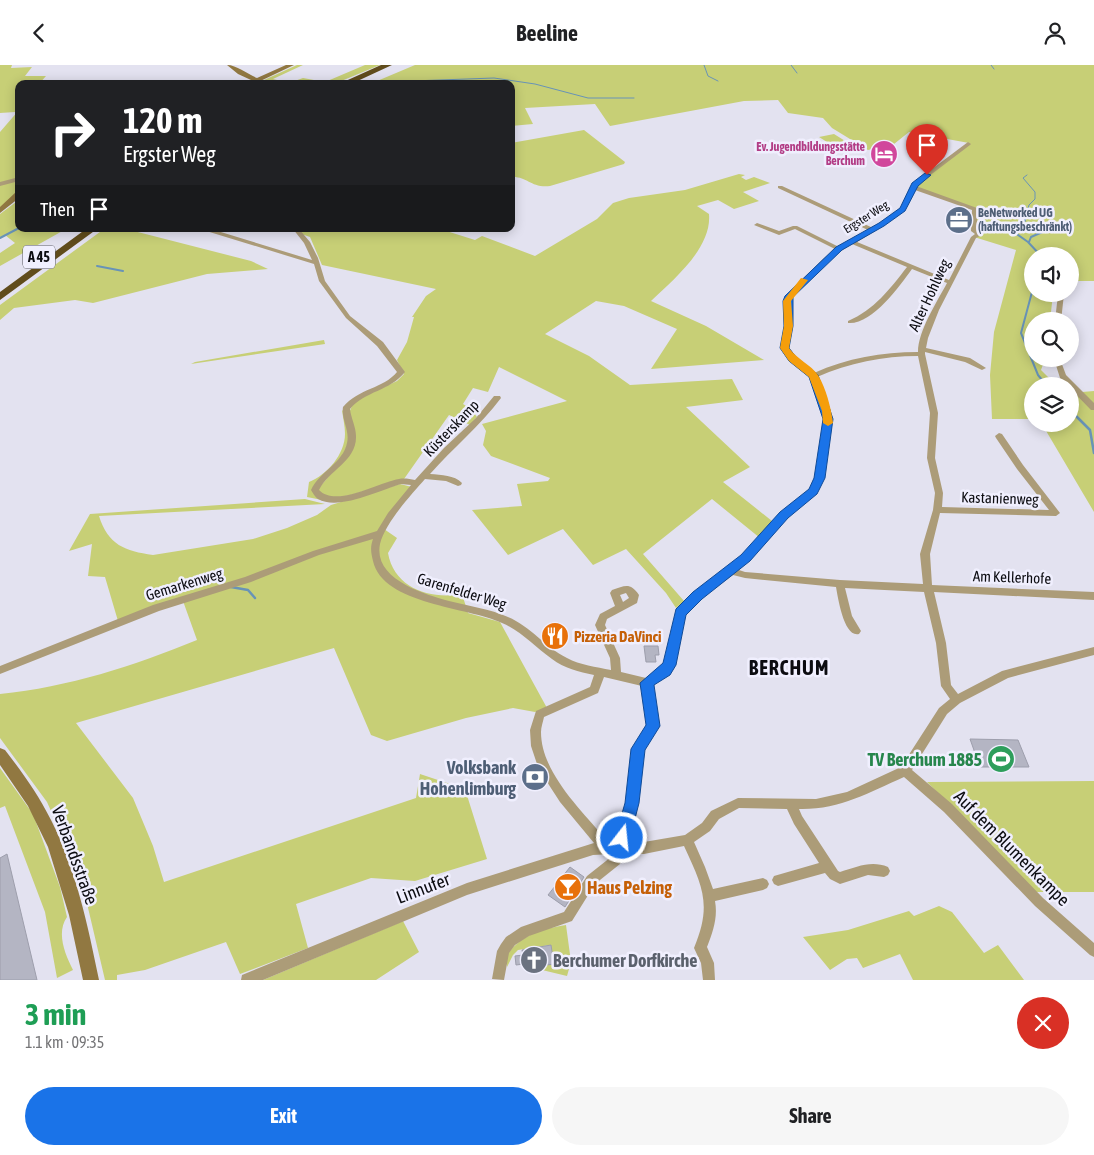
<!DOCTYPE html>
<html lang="en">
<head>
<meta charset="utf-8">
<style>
  :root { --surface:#fff; --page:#f6f6f6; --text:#202124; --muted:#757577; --accent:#1a73e8 }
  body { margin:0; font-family:"Asap Condensed",sans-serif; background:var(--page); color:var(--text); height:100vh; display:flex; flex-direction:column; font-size:19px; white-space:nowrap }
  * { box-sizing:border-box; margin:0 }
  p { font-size:16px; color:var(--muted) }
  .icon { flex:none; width:28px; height:28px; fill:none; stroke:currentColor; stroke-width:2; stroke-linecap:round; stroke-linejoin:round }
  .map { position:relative; height:915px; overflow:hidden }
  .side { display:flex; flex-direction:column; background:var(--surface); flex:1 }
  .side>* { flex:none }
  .top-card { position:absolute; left:15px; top:15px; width:500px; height:152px; border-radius:10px; box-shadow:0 2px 12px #0003; background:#202124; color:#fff; overflow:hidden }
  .tools { position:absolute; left:1024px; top:182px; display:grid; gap:10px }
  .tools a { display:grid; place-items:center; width:55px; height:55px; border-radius:50%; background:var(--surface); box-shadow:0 2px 12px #0003; font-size:25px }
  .pin { position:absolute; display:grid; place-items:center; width:42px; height:42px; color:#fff; margin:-51px -21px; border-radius:50% 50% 50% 0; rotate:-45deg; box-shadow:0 0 5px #0007 }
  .pin .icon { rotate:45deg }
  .me { position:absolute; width:55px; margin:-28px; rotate:16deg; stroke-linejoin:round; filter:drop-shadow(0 0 4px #0008) }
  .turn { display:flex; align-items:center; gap:18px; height:105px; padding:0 25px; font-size:22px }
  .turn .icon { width:65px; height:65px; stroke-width:2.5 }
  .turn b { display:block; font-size:35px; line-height:42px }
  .then { display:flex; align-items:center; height:48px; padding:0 25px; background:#0003; gap:10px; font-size:19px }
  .round { display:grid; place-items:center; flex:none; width:52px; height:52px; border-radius:26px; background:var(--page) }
  .overview { display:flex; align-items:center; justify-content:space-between; height:85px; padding:0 25px }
  h1 { font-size:30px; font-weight:700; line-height:38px; color:#1e9e55 }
  .action { display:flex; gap:10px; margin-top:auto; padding:10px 25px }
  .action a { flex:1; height:58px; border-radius:30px; background:var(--accent); color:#fff; font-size:20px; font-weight:700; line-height:58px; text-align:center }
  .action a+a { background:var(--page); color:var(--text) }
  header { display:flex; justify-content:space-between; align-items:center; height:65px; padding:0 25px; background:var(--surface); font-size:22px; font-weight:700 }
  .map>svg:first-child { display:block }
  .green { fill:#c7cf76 }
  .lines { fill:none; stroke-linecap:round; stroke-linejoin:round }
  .stream-far2 { stroke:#6893b7; stroke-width:1 }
  .stream-far1 { stroke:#6893b7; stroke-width:2 }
  .stream { stroke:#6893b7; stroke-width:2.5 }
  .building { fill:#b4b5c3; stroke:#9d9eac }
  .street { fill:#ac9c78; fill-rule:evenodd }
  .secondary { fill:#917841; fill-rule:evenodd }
  .highway { fill:#604c1c; fill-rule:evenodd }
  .route { fill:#1a73e8; stroke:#114b97 }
  .slow { fill:#f59e0b }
  .labels { text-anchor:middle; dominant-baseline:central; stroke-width:5; stroke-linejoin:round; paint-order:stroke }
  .far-hotel-label { font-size:12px; font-weight:bold; fill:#b23c85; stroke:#f0effe; text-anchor:end }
  .far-service-label { font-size:12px; font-weight:bold; fill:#4e5e75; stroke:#f0effe; text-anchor:start }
  .far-street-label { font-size:12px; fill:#0c0c11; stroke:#f0effe }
  .shield { fill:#f0effe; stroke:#505058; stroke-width:1 }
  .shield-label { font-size:14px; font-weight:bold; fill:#0c0c11 }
  .street-label { font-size:15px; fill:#0c0c11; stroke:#f0effe }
  .food-label { font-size:15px; font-weight:bold; fill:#c56008; stroke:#f0effe; text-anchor:start }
  .near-leisure-label { font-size:18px; font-weight:bold; fill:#27864d; stroke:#f0effe; text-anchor:end }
  .near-service-label { font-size:18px; font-weight:bold; fill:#4e5e75; stroke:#f0effe; text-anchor:end }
  .near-street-label { font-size:18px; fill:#0c0c11; stroke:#f0effe }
  .near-food-label { font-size:18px; font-weight:bold; fill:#c56008; stroke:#f0effe; text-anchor:start }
  .near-worship-label { font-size:18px; font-weight:bold; fill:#5b616d; stroke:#f0effe; text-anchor:start }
  .district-label { font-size:20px; font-weight:bold; letter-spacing:1px; fill:#0c0c11; stroke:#f0effe }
</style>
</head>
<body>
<header><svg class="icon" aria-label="back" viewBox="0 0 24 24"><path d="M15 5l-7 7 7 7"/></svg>Beeline<svg class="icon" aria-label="person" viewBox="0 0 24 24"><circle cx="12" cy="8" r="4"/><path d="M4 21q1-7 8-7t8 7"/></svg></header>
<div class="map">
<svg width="1094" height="915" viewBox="0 0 1094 915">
  <rect width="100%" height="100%" fill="#e3e2f0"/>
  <path class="green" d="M0,0h12l-1,3 21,-1 -7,9h21l-7,8h-20v24l-4,4 -15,1z
    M297,0h6l-30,14 16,4 14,-5 22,4 40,-17h15l-46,19h-57l-13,-4z
    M415,0h679v216h-24v-25h-38v38h21l-3,27h-18v38h13l-4,11 16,16h-25v33h-40l-2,-44 4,-43 22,-82 -42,-13 5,-3 -5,-3 1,-22 -62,-22 56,-44 -60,-11 -15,12 -26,6 -36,-22 -9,-10 -35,-5 -10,-13 -34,1 -134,25 -15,-22 -70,4 8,16 -22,2v-42h-141z
    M19,45v81l-19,17v-76z
    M584,65l41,32 -1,2 -74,22c-20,2 -22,-10 -39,-9v-34z
    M834,69l24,15 -15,3 -24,-15z
    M739,109l6,1 -4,2 5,3 8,-3 16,6 -27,9 16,9 -25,8 -16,-9 -21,6 12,8c3,34 -35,65 -58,87l55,25 58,34 -113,9 26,-40 -53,-23 -28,-5 -51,33 44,22 41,29 102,-6 11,21 -57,7 64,60 -27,15 49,39 -12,17 -48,-39 -69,55 41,47 -8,7 -10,-15 -40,-44 -33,16 -30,-36 -55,26 -36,-45 50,-4 -5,-22 31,-3 2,-3 -59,-22 -8,-11 3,-14 -4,-7 85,-23 -68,-34 -11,25 -15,-4 -10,16 8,5 6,8 -7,8 -21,-10 -45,64 -53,16 -17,3 -8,-1 -9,-7 32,-37v-40l5,-12 43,-20 7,-7 -7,-14 10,-18 7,-25h-2l14,-21 10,-7 -114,-24 -12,-28 -23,-8h153l35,11 7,-4 53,20 62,-37 16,-16 16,-5 56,-8z
    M19,131v33h47l-66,37v-13l15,-10 -10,-8 -5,2v-23l16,-12z
    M104,164h22l125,32 17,8 -61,5 -114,29 -18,-3 -61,8 -14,12v-15z
    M324,275l1,4 -134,20 4,-2z
    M1094,326v121l-52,-88h28v-31z
    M342,345l2,2 6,24 -6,18 -31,34 14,13 -20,-4 2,-15c18,-7 36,-28 36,-48 0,-8 -2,-16 -3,-24z
    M400,419l12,3 -35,46 -259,88 -13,-44 -17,-1 4,-32 -23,7 21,-37 215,-15 20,5 -226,12c9,29 26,35 54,39l100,-16 34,-11 30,-13 14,-10z
    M384,464l13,9 -9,15c6,35 42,47 74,41l6,19 32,9 47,86 -12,4 -22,-4 -47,10 -79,23 -16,-6 -37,-87 -258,75 57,75 20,48 11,36 252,-84 4,-24 45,15 22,70 -72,22 -44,-3 -75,26 12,44 -68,26 -14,-32 -81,28 -28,5v5h-12l-24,-102 -34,-76 -47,-64v-44c69,-7 133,-28 197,-54l-14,-39z
    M0,703l33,46 27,73 7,30c-11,16 -2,37 6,53l-16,8 -12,-66 -40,-106 -5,2z
    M1094,716v111h-59l-108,-110z
    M939,841l13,6 32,41 14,-8 26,35h-111l-13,-26 -37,14 -6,-10 -10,1 -17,11 -27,-33 45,-7 61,-19 5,5z
    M403,856l16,31 -43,28h-113z
    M566,860l5,37 -4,14 -25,-6 -1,-4 9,-21 -32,5 -5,5 -6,12v-12c15,-21 35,-26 59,-30z"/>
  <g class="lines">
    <path class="stream-far2" d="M704,0l4,11 10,5
      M791,0l6,8
      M991,0l3,4
      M400,19l12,-3 82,-3 41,6 53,14h46
      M1026,150l3,-10 6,-6v-7l-12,-14 4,-3"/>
    <path class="stream-far1" d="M1027,148l-3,10 -11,3 -2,4 17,12 13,14
      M0,173l19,-10
      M1029,177l2,-5 16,-7
      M97,201l26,5
      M1032,227l-11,41 17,42 9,11"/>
    <path class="stream" d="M1070,345l20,20 4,23
      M231,522l17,3 7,8"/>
  </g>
  <path class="building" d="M644,581h14l1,9h-4l1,7h-10z
    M970,674l48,1 11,27h-49z
    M7,789l30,126h-37v-122z
    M570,802l14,10 -19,30 -17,-12z
    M551,880l3,19 -29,4 -1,-4 -8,1 -1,-9 8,-1 -1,-5z"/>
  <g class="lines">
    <path class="street" d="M256,14l20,4v1h-10l-12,-3v-2z
      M968,77l3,2 -1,1 -54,41 61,22v22l6,4 -7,4 -37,72 -11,28 -2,10 44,10 16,10 -4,2 -17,-8 -40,-10v2l13,59 -3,45 8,35 -1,14 107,3 -32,-41 -21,-31 -1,-2 4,-3 3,1 21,31 37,48 -4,3 -116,-3 -10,41 2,31 162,7v8l-160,-8 12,51 5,42 7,9 44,-23 92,-24v8l-86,23 -48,25 -13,11 -35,56 40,34 91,94 51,45v14l-4,-2 -55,-49 -91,-94 -40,-35c-36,16 -65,33 -105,32l3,7 36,55 2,1c17,-5 31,-12 48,-5l2,4 -2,4 -4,2 -16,-2 -28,9 -10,-5 -5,-6 -47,13 -4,-2 -2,-4 2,-4 45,-13 -25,-39 -7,-15 -48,-1 -20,11 -9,12 -16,11 11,25 8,22 50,-11 4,2 2,4 -2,4 -4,2 -48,11c3,16 -2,31 -8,46l7,16 1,17h-12l-2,-17 -7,-15c18,-43 9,-61 -10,-102l-40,8h-20l-4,10 -25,20 -23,37 -43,15 -14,9 -6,8 -5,27 -12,-1 5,-28 4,-7 5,-7 15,-10 43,-15 23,-36 24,-19 1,-3 -19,1 -126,40 -204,85h-22l1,-5 225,-92 127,-40 -34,-41 -11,-17 -12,-21 -6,-18 -1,-16 6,-19 54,-24 4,-12c-15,-3 -30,-7 -42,-16 -17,-12 -31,-28 -50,-36 -33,-16 -119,-18 -129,-62 -2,-8 -3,-14 0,-22l-54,16 -68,27 -92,29 -159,63v-8l153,-61 92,-28 68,-26 64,-20 11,-18 23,-28 -10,-1c-21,6 -62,27 -83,15 -3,-2 -5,-6 -7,-9 9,-19 32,-27 36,-47 3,-13 -6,-24 -4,-36 16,-19 40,-18 54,-35l-20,-26 -31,-28 -27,-37 -5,-17 -111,-34 -1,-1h9l101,31 -8,-17 -11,-14h6l11,13 8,16 7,23 25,35 33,26 22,30c-15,19 -40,19 -55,37 1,9 6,18 6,27 1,25 -27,34 -37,54 17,18 60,-8 80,-11 5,-1 11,0 16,1l29,-32 32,-30 18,-22h6l1,2c-21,28 -48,50 -71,76 12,1 24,1 32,9l-1,2 -3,1 -12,-5 -21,-2c-14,16 -40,44 -45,65 -7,35 44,50 69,57 20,5 41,8 59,16 22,9 37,30 59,41 13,7 29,9 44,12l-1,-12 -15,-33 5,-11 15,-8 -5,-13 2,-3c13,-4 18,-8 27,5l-2,8 -30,16 -2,6 15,33 1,14 25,6 15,-10 3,-4 13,-54 17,-17 35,-24 26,-25 26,-31 26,-20 6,-8 11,-60 -1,-14 -13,-34 -20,-16 -9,-13 5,-22 -2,-25 3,-6 36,-36 12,-10 -40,-20 -16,6 -25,-10 3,-2 22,8 14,-5h4l42,21 29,-17 -90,-42v-2h4l91,42 27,-20 12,-24zM915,125l57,20 -1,21 4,3 -4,3 -22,43 -92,-38 18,-11 30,-21zM852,179l55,23c-17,22 -33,43 -59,54v2c24,2 51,-36 64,-54l35,14c-10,19 -29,48 -29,69 -36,0 -71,6 -104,21l-18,-16 -7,-9 3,-22 -2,-25 2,-4c19,-19 37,-40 60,-53zM918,291l12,57 -3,45 8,35 -2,17 -13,44 3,30 -83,-4 -95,-8 -6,-2 22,-22 26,-31 26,-20 8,-12 11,-60 -1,-14 -14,-34c32,-14 66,-21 101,-21zM733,510l12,3 91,9c2,11 8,51 23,47l2,-3 -9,-15 -7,-28 79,4 12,51 5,43 9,13 -11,9 -38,59 -54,25 -31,7 -78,-1 -27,13 -9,12 -17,12 -41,7 -17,1 11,-40 5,-53 15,-24 -6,-41 17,-11 5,-9 10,-50 16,-16zM626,528l3,5 -6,4 -3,-7zM604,612l38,9 6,39 -15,24 -7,54 -11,40h-10l-2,-7c-24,-28 -62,-65 -62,-104 0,-5 2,-10 3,-15l54,-24z
      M19,112v4l-19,5v-4z
      M1058,229h6l-3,27h-6z
      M1054,294h6l6,16 28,28v7h-3l-31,-32z"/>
    <path class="secondary" d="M227,0c10,0 20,9 30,13l29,-13h8l-40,19h-9l6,-4 -13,-6z
      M16,127h3v6l-19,15v-6z
      M0,683l5,2c17,22 33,44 46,70 25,49 37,106 48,160h-16l-14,-65 -21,-68 -20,-41 -28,-41z"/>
    <path class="highway" d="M381,0h11l-41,19h-12z
      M86,164h11l-97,71v-8z"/>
  </g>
  <path class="route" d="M925,108l6,2 -13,11 -13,25 -21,15 -42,24 -49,47v29l-4,22 7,9 22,18 15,44 -8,59 -8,16 -29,24 -38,43 -48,38 -16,16 -10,50 -6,10 -16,10 6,41 -15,24 -6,53 -9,35 -3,5 -5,2 -5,-2 -2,-5 10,-35 6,-54 15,-24 -6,-42 23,-20 13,-54 17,-17 48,-37 39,-43 29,-23 5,-11 9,-59 -14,-42 -20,-16 -9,-13 4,-22 -1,-25 2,-5 51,-49 43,-24 21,-15 12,-25z"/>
  <path class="slow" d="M801,213l7,2 -17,21 2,25 -4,22c8,11 22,17 29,27 8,13 13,33 15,48l-5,3 -5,-3 -1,-12 -13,-34 -20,-16 -9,-13 4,-22 -1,-25z"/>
  <defs>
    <g id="hotel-disc" transform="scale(1.4375)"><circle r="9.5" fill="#d1479c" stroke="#f0effe"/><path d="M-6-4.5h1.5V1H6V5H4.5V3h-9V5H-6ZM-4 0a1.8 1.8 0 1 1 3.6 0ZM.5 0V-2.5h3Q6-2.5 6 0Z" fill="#fff"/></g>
    <g id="office-disc" transform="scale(1.4375)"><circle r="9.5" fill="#5c6f8a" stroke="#f0effe"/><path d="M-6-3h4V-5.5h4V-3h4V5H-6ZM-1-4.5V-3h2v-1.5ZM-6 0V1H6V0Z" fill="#fff"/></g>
    <g id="restaurant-disc" transform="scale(1.4375)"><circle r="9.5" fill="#e8710a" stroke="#f0effe"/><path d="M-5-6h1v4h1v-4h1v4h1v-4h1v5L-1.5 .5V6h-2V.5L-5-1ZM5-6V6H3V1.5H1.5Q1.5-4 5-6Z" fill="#fff"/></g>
    <g id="stadium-disc" transform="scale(1.4375)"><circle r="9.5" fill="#2e9e5b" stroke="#f0effe"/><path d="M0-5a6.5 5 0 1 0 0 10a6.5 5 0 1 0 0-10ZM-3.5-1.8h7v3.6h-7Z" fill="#fff"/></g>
    <g id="bank-disc" transform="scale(1.4375)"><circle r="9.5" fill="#5c6f8a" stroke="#f0effe"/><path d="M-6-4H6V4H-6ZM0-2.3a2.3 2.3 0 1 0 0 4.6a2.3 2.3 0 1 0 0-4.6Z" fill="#fff"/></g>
    <g id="bar-disc" transform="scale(1.4375)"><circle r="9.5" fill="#e8710a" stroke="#f0effe"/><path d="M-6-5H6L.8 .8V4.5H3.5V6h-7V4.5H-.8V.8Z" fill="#fff"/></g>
    <g id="church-disc" transform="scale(1.4375)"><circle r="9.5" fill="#6b7280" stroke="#f0effe"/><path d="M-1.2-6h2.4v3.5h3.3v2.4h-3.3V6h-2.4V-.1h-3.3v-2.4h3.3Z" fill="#fff"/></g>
  </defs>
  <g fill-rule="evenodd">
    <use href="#hotel-disc" x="884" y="89"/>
    <use href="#office-disc" x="959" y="155"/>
    <use href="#restaurant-disc" x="555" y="571"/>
    <use href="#stadium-disc" x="1001" y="694"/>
    <use href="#bank-disc" x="535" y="712"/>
    <use href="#bar-disc" x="568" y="822"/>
    <use href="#church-disc" x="534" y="895"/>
  </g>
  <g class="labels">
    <g class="far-hotel-label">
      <text x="865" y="82">Ev. Jugendbildungsstätte<tspan x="865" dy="14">Berchum</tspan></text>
    </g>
    <g class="far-service-label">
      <text x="978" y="148">BeNetworked UG<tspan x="978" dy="14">(haftungsbeschränkt)</tspan></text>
    </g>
    <g class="far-street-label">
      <text transform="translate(866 152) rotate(-32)">Ergster Weg</text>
    </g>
    <rect class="shield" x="23" y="180.5" width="32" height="23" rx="4"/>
    <g class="shield-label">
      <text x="39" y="192">A 45</text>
    </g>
    <g class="street-label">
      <text transform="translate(929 230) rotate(-65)">Alter Hohlweg</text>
      <text transform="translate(451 363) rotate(-46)">Küsterskamp</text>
      <text transform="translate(1000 433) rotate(2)">Kastanienweg</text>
      <text transform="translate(1012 512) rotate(2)">Am Kellerhofe</text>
      <text transform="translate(184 519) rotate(-17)">Gemarkenweg</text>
      <text transform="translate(462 526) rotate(17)">Garenfelder Weg</text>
    </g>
    <g class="food-label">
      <text x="574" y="571">Pizzeria DaVinci</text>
    </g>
    <g class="near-leisure-label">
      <text x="982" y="694">TV Berchum 1885</text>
    </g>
    <g class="near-service-label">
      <text x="516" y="702">Volksbank<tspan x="516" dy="21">Hohenlimburg</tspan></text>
    </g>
    <g class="near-street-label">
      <text transform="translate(1012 783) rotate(45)">Auf dem Blumenkampe</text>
      <text transform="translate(75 790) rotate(70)">Verbandsstraße</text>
      <text transform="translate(423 823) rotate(-21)">Linnufer</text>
    </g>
    <g class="near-food-label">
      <text x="587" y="822">Haus Pelzing</text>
    </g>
    <g class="near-worship-label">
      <text x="553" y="895">Berchumer Dorfkirche</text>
    </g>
    <g class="district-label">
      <text x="789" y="602">BERCHUM</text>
    </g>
  </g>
</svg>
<div class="tools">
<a><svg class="icon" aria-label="sound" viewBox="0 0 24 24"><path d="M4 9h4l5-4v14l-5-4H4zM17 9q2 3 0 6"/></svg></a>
<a><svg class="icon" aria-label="search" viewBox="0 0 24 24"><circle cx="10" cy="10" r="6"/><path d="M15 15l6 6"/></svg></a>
<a><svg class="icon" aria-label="layers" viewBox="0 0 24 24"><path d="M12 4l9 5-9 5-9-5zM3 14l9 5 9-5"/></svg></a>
</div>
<div class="pin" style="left:927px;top:110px;background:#d93025"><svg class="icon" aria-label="arrive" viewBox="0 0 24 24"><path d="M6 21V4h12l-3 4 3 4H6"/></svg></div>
<svg class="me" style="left:622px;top:773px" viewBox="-20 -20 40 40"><circle r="17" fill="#1a73e8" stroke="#fff" stroke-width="3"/><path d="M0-11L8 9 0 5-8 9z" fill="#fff"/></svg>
<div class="top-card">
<div class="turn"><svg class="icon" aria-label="right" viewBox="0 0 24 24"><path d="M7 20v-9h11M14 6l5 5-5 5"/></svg><div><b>120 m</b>Ergster Weg</div></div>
<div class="then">Then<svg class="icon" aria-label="arrive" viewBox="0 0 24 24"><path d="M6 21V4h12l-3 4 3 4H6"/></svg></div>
</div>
</div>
<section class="side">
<div class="overview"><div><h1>3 min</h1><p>1.1 km · 09:35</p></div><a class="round" style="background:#d93025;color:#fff"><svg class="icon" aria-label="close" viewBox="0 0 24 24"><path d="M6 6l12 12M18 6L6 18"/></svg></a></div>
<div class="action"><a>Exit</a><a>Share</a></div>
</section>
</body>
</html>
